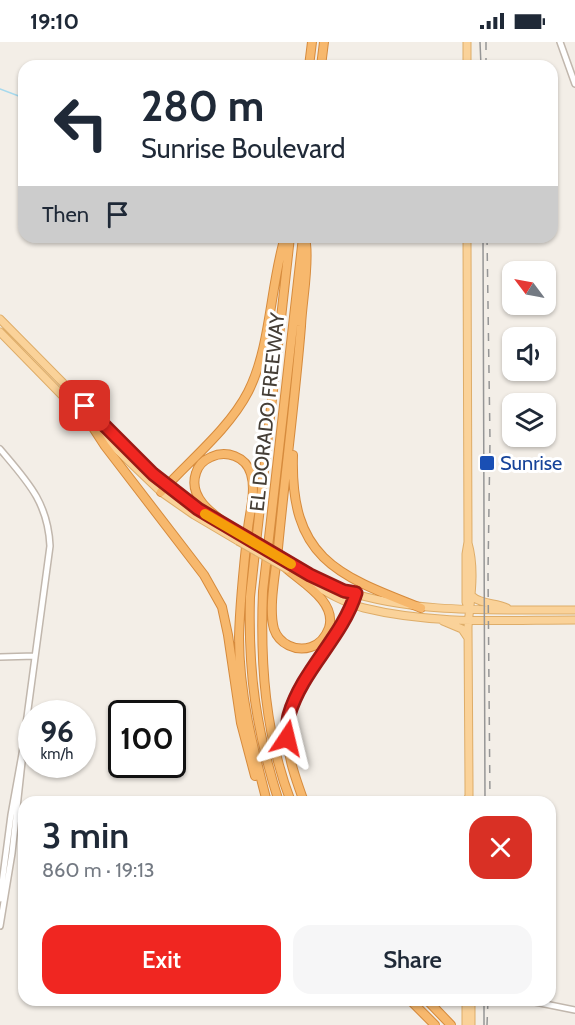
<!DOCTYPE html>
<html lang="en">
<head>
<meta charset="utf-8">
<style>
  :root { --surface:#fff; --page:#f6f6f7; --text:#1f2937; --muted:#747a83; --accent:#f02621 }
  body { margin:0; font-family:Cabin,sans-serif; background:var(--page); color:var(--text); height:100vh; display:flex; flex-direction:column; font-size:22px; white-space:nowrap }
  * { box-sizing:border-box; margin:0 }
  p { font-size:20px; color:var(--muted) }
  .icon { flex:none; width:33px; height:33px; fill:none; stroke:currentColor; stroke-width:2; stroke-linecap:round; stroke-linejoin:round }
  .map { position:relative; flex:1; overflow:hidden }
  .details { position:absolute; left:18px; top:754px; width:538px; height:210px; display:flex; flex-direction:column; background:var(--surface); border-radius:18px; box-shadow:0 2px 4px #0004 }
  .details>* { flex:none }
  .top-card { position:absolute; left:18px; top:18px; width:540px; height:183px; border-radius:18px; box-shadow:0 2px 4px #0004; background:#fff; color:var(--text); overflow:hidden }
  .needle { width:39px; rotate:302deg }
  .tools { position:absolute; left:502px; top:219px; display:grid; gap:12px }
  .tools a { display:grid; place-items:center; width:54px; height:54px; border-radius:12px; background:var(--surface); box-shadow:0 2px 4px #0004; font-size:30px }
  .speed { position:absolute; left:18px; top:658px; display:flex; gap:12px; font-size:30px; font-weight:700; text-align:center }
  .speed>* { display:grid; place-content:center; width:78px; height:78px; border-radius:50%; background:var(--surface); box-shadow:0 2px 4px #0004; line-height:1 }
  .speed small { font-size:15px; font-weight:400 }
  .speed .limit { border:3px solid #111; border-radius:9px; background:#fff; color:#111 }
  .pin { position:absolute; display:grid; place-items:center; width:51px; height:51px; color:#fff; margin:-26px; border-radius:12px; box-shadow:0 3px 9px #0006 }
  .me { position:absolute; width:66px; margin:-33px; rotate:10deg; stroke-linejoin:round; filter:drop-shadow(0 0 4px #0008) }
  .turn { display:flex; align-items:center; gap:21px; height:126px; padding:0 24px; font-size:27px }
  .turn .icon { width:78px; height:78px; stroke-width:2.5 }
  .turn b { display:block; font-size:42px; line-height:51px }
  .then { display:flex; align-items:center; height:57px; padding:0 24px; background:#0003; gap:12px; font-size:22px }
  .round { display:grid; place-items:center; flex:none; width:63px; height:63px; border-radius:18px; background:var(--page) }
  .head { display:flex; align-items:center; justify-content:space-between; height:102px; padding:0 24px }
  h1 { font-size:36px; font-weight:600; line-height:45px }
  .button { display:flex; gap:12px; margin-top:auto; padding:12px 24px }
  .button a { flex:1; height:69px; border-radius:18px; background:var(--accent); color:#fff; font-size:24px; font-weight:600; line-height:69px; text-align:center }
  .button a+a { background:var(--page); color:var(--text) }
  .status { display:flex; justify-content:space-between; align-items:center; height:42px; padding:0 30px; background:var(--surface); direction:ltr }
  .status svg { height:16px; fill:currentColor }
  .map>svg:first-child { display:block }
  .lines { fill:none; stroke-linecap:round; stroke-linejoin:round }
  .stream { stroke:#a6d9ed; stroke-width:1.5 }
  .minor-casing { stroke:#c1b7ad; stroke-width:8 }
  .major-casing { stroke:#dead69; stroke-width:9 }
  .highway-casing { stroke:#d68b3d; stroke-width:10 }
  .minor { stroke:#fff; stroke-width:5 }
  .major { stroke:#fad299; stroke-width:7 }
  .highway { stroke:#f7b86d; stroke-width:8 }
  .tram { stroke:#969696; stroke-width:1.5 }
  .rail { stroke:#969696; stroke-width:1.5; stroke-dasharray:8 8; stroke-linecap:butt }
  .major-bridge-casing { stroke:#dead69; stroke-width:9; stroke-linecap:butt }
  .major-bridge { stroke:#fad299; stroke-width:7 }
  .route-casing { stroke:#9c1915; stroke-width:15 }
  .route { stroke:#f02621; stroke-width:10 }
  .slow { stroke:#f59e0b; stroke-width:10 }
  .transit-dot { fill:#1a4fb4; stroke:#fff; stroke-width:2 }
  .labels { text-anchor:middle; dominant-baseline:central; stroke-width:6; stroke-linejoin:round; paint-order:stroke }
  .street-label { font-size:20px; fill:#453e36; stroke:#fff }
  .transit-label { font-size:20px; fill:#164399; stroke:#fff; text-anchor:start }
</style>
</head>
<body>
<div class="status"><b>19:10</b><svg viewBox="0 0 49 12"><path d="M0 12V9h3v3zM5 12V6h3v6zM10 12V3h3v9zM15 12V0h3v12zM26 1h20v11H26zM47 4h2v5h-2z"/></svg></div>
<div class="map">
<svg width="575" height="983" viewBox="0 0 575 983">
  <rect width="100%" height="100%" fill="#f3eee7"/>
  <g class="lines">
    <path class="stream" d="M0,47l24,9"/>
    <g class="minor-casing">
      <path id="minor" d="M560,0l15,42
        M0,407c27,32 48,53 50,97l-28,208 -11,61 -11,84
        M0,615l35,-1
        M0,884l12,-73 10,-91
        M525,958l50,10"/>
    </g>
    <g class="major-casing">
      <path id="major" d="M467,0v24
        M467,195l1,305 -2,12v48l3,7
        M0,277l153,155 45,35 22,14
        M0,290l92,94 69,66 33,23 44,26
        M287,520c19,10 38,22 58,29 75,24 153,18 230,19
        M302,536c19,11 41,25 62,30 69,17 141,12 211,12
        M472,554c9,9 24,6 35,12
        M443,579l19,8 6,9
        M466,760l3,-6v-11l-1,-158c2,-27 8,-56 0,-84
        M466,958v25
        M471,983v-25"/>
    </g>
    <g class="highway-casing">
      <path id="highway" d="M309,24l3,-24
        M321,24l3,-24
        M92,384l13,20 99,129 18,32 6,28 13,88 14,53
        M293,413c-3,103 43,120 128,153
        M161,450c28,-31 68,-63 87,-100 23,-45 22,-106 37,-155
        M241,493c-18,-15 -55,-33 -45,-62 2,-7 8,-13 15,-16 15,-7 35,-1 40,17 5,16 -1,37 -3,54 -4,36 -8,73 -9,109 0,57 14,111 28,165
        M287,527c16,14 50,33 42,59 -3,8 -9,16 -18,19 -15,5 -32,-3 -37,-18 -6,-22 2,-58 4,-81 7,-74 17,-148 23,-222 1,-24 8,-59 5,-82
        M279,760c-23,-72 -31,-129 -29,-205l40,-360
        M291,760c-26,-68 -31,-139 -28,-211l40,-354
        M304,760c-7,-20 -15,-41 -17,-63 -3,-52 53,-97 69,-146
        M410,958l25,25
        M427,958l24,25"/>
    </g>
    <use href="#minor" class="minor"/>
    <use href="#major" class="major"/>
    <use href="#highway" class="highway"/>
    <path class="tram" d="M480,0l1,24
      M483,195l2,565
      M484,983v-25"/>
    <path class="rail" d="M486,0v24
      M487,195l3,203 -2,132 2,230
      M487,983l1,-25"/>
    <g class="major-bridge-casing">
      <path id="major-bridge" d="M241,493l46,27
        M238,499l49,28"/>
    </g>
    <use href="#major-bridge" class="major-bridge"/>
  </g>
  <g class="lines">
    <g class="route-casing">
      <path id="route" d="M85,364l68,68 45,35 112,66 34,16 12,2c-14,45 -54,77 -67,122 -2,7 -1,15 -2,23"/>
    </g>
    <use href="#route" class="route"/>
    <path class="slow" d="M205,472l86,50"/>
  </g>
  <rect class="transit-dot" x="479" y="413" width="16" height="16" rx="3"/>
  <g class="labels">
    <g class="street-label">
      <text transform="translate(267 370) rotate(-84)">EL DORADO FREEWAY</text>
    </g>
    <g class="transit-label">
      <text x="500" y="421">Sunrise</text>
    </g>
  </g>
</svg>
<div class="tools">
<a><svg class="needle" viewBox="-14 -14 28 28"><path d="M0-13l5 13h-10z" fill="#e53935"/><path d="M0 13l5-13h-10z" fill="#747a83"/></svg></a>
<a><svg class="icon" aria-label="sound" viewBox="0 0 24 24"><path d="M4 9h4l5-4v14l-5-4H4zM17 9q2 3 0 6"/></svg></a>
<a><svg class="icon" aria-label="layers" viewBox="0 0 24 24"><path d="M12 4l9 5-9 5-9-5zM3 14l9 5 9-5"/></svg></a>
</div>
<div class="speed"><div>96<small>km/h</small></div><div class="limit">100</div></div>
<div class="pin" style="left:85px;top:364px;background:#d93025"><svg class="icon" aria-label="arrive" viewBox="0 0 24 24"><path d="M6 21V4h12l-3 4 3 4H6"/></svg></div>
<svg class="me" style="left:287px;top:696px" viewBox="-20 -20 40 40"><path d="M0-17L14 15 0 8-14 15z" fill="#f02621" stroke="#fff" stroke-width="4"/></svg>
<div class="top-card">
<div class="turn"><svg class="icon" aria-label="left" viewBox="0 0 24 24"><path d="M17 20v-9H6M10 6l-5 5 5 5"/></svg><div><b>280 m</b>Sunrise Boulevard</div></div>
<div class="then">Then<svg class="icon" aria-label="arrive" viewBox="0 0 24 24"><path d="M6 21V4h12l-3 4 3 4H6"/></svg></div>
</div>
<section class="details">
<div class="head"><div><h1>3 min</h1><p>860 m · 19:13</p></div><a class="round" style="background:#d93025;color:#fff"><svg class="icon" aria-label="close" viewBox="0 0 24 24"><path d="M6 6l12 12M18 6L6 18"/></svg></a></div>
<div class="button"><a>Exit</a><a>Share</a></div>
</section>
</div>
</body>
</html>
